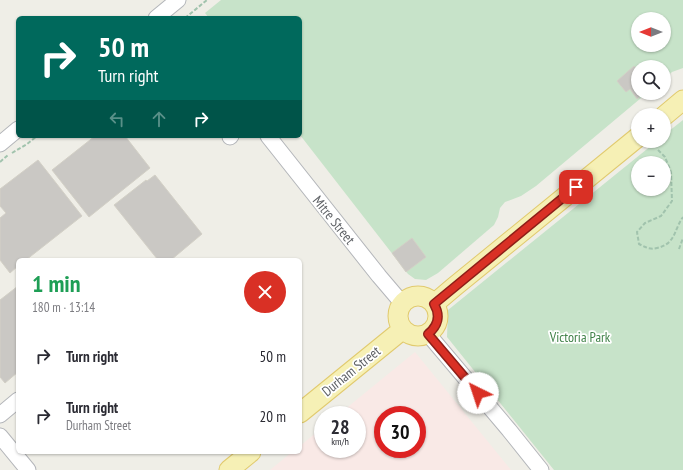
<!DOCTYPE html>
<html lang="en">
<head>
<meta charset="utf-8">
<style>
  :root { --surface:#fff; --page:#f7f7f7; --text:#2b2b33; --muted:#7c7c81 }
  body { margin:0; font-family:"PT Sans Narrow",sans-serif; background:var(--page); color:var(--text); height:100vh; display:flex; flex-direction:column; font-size:15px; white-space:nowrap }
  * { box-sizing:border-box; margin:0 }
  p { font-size:13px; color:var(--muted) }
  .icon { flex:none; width:22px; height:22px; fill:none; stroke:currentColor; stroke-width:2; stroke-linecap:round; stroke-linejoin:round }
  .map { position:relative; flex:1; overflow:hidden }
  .side { position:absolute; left:16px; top:258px; width:286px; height:196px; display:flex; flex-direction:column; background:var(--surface); border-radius:6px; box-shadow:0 1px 3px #0004 }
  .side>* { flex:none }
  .top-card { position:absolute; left:16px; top:16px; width:286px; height:122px; border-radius:6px; box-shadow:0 1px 3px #0004; background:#00695c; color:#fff; overflow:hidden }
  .needle { width:26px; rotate:270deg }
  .controls { position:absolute; left:631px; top:12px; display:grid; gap:8px }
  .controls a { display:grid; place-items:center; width:40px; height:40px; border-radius:50%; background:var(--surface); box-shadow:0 1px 3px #0004; font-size:20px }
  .speed { position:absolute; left:314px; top:406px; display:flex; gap:8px; font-size:20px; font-weight:700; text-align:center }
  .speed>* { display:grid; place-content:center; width:52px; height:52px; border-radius:50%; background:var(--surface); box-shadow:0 1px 3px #0004; line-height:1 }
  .speed small { font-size:10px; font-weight:400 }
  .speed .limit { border:6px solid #d22; background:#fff; color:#111 }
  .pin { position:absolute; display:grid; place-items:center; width:34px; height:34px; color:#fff; margin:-17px; border-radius:8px; box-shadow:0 2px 6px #0006 }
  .me { position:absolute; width:44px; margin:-22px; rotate:319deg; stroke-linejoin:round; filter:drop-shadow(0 0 3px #0008) }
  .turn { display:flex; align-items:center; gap:14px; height:84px; padding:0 16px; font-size:18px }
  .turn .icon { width:52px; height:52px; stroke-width:2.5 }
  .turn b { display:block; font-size:28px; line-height:34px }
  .lanes { display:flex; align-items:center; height:38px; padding:0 16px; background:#0003; justify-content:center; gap:20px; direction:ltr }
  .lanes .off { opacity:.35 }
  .round { display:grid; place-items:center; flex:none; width:42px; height:42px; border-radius:21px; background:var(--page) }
  .overview { display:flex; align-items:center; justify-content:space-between; height:68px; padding:0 16px }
  h1 { font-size:24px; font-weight:700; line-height:30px; color:#1e9e55 }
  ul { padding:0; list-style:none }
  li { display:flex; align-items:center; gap:12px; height:60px; padding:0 16px }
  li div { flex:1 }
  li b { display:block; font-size:15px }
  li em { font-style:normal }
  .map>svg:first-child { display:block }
  .medical { fill:#f9e9e6; fill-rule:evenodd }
  .green { fill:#c7e3c9; fill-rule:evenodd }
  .building { fill:#cac8c4; stroke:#d3d0c6 }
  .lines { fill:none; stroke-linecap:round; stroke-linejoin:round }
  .minor-casing { stroke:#b4b6ba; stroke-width:17 }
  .major-casing { stroke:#e1ca6e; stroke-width:21 }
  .path { stroke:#a1c3ad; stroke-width:2; stroke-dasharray:4 2; stroke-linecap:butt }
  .minor { stroke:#fff; stroke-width:15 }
  .major { stroke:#f6f0b5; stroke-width:19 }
  .route-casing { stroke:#8d1f18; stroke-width:10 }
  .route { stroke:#d93025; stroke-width:7 }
  .labels { text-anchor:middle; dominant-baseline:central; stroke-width:3.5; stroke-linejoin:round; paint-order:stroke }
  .street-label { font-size:14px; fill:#5e6165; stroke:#fff }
  .park-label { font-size:14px; fill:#418249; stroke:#fff }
</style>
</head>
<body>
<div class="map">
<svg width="683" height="470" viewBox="0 0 683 470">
  <rect width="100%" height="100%" fill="#efeee7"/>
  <path class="medical" d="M415,352l96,118h-241l22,-18h8v-6l23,-19v22h34v-34h-19zM383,415h34v34h-34z"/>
  <path class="green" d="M221,0h462v68l-11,4 -8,7v-12h-26v26h9l-111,93 -15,10 -16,6 -5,6 -2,9 -4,8 -56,48 -12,7 -11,-1 -7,-5 -108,-139v-117h-91l-4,-5zM638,19h26v26h-26z
    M683,120v350h-129l-107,-133 1,-27 209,-169h7v-6zM638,163h26v26h-26z"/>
  <path class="building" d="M634,66l4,4v23h6l-7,6 -7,-10 -4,3 -9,-11z
    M95,136h30l25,32 -61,49 -37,-47z
    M38,160l44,56 -56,44h-8v6l-8,7 -10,-13v-42l6,-5 -6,-7v-17z
    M155,175l47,59 -31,26h-13l-44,-55 32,-25 1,1z
    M412,238l14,19 -20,15 -14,-19z
    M18,286v86l-13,11 -5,-6v-77z"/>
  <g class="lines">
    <g class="minor-casing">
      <path id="minor" d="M156,18l22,-18
        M268,136l111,140 23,27
        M230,137l1,-1
        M0,144l18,-15
        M428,334l81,96 32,40
        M0,415l18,-15
        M0,436l28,34"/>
    </g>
    <g class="major-casing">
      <path id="major" d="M664,116l19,-16
        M398 316a20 20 0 1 1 40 0a20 20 0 1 1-40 0Z
        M434,304l20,-17 184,-150
        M300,413l102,-83
        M229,470l22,-18"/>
    </g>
    <path class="path" d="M185,18l22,-18
      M658,150l7,7 6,15 1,29 -11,15 -16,7 -8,9 2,12c6,3 11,6 18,4 19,-4 17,-19 26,-31
      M12,153l15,-9 10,-8
      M0,162l8,-7
      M679,249l4,-11"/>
    <use href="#minor" class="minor"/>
    <use href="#major" class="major"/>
  </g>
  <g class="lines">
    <g class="route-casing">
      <path id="route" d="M478,393l-50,-59c10,-8 13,-18 6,-30l142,-117"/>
    </g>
    <use href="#route" class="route"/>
  </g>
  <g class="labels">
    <g class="street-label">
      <text transform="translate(334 220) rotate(51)">Mitre Street</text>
      <text transform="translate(351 371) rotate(-39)">Durham Street</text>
    </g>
    <g class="park-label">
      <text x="580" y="337">Victoria Park</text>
    </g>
  </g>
</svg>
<div class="controls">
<a><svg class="needle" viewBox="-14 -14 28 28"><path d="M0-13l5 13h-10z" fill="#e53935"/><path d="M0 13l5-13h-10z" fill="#7c7c81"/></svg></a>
<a><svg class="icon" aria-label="search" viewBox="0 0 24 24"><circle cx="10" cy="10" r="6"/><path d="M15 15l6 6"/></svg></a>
<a>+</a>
<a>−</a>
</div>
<div class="speed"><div>28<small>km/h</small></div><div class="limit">30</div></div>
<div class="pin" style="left:576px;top:187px;background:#d93025"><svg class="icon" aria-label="arrive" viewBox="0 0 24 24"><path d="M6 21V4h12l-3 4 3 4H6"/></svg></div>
<svg class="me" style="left:478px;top:393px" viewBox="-20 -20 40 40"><circle r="19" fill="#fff"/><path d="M0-13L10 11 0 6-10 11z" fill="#d93025"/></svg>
<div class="top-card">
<div class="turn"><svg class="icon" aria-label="right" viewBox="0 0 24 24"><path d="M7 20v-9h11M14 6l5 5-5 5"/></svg><div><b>50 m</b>Turn right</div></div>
<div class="lanes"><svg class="icon off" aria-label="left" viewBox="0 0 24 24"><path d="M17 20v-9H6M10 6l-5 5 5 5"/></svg><svg class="icon off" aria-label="ahead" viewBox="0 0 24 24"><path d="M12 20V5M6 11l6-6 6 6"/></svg><svg class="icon" aria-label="right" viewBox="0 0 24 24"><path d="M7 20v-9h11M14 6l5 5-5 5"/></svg></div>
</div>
<section class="side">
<div class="overview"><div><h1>1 min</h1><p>180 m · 13:14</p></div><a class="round" style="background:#d93025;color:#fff"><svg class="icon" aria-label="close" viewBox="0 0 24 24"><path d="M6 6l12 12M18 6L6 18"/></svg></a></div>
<ul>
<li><svg class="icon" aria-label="right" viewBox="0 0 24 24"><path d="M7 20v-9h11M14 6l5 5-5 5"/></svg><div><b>Turn right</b></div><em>50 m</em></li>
<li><svg class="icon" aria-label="right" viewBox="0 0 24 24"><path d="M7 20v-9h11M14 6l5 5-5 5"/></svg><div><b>Turn right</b><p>Durham Street</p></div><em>20 m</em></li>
</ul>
</section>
</div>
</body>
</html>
